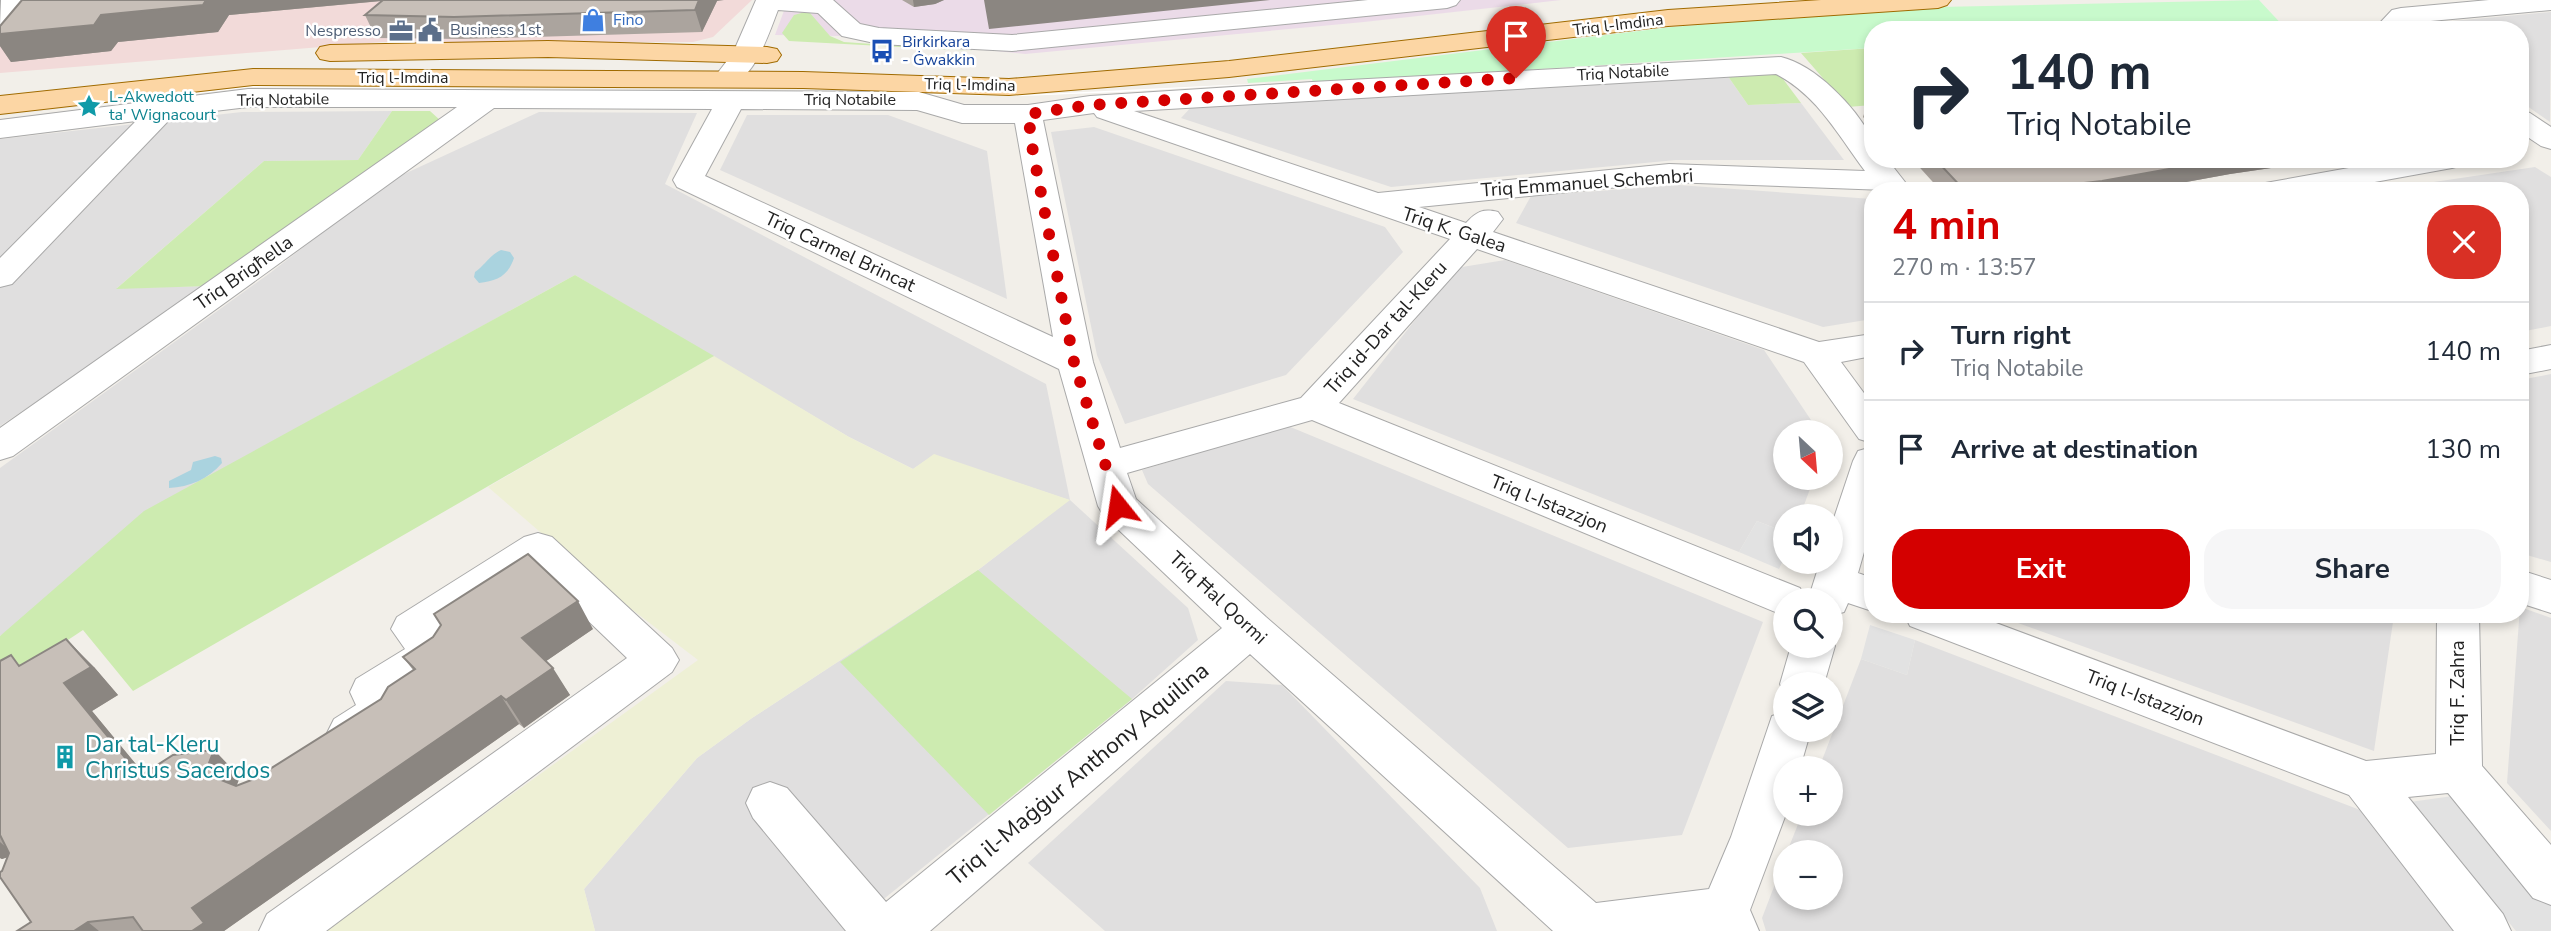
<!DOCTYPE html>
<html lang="en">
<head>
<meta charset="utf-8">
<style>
  :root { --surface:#fff; --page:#f6f6f7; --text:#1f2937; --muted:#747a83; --line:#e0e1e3; --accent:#d40000 }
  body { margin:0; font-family:"Nunito Sans",sans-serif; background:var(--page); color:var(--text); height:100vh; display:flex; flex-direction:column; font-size:26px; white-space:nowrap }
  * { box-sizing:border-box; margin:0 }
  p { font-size:23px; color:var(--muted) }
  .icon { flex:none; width:38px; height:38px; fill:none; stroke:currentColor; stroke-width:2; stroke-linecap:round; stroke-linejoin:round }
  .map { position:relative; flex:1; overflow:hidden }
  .side { position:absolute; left:1864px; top:182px; width:665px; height:441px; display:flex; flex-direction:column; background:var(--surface); border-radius:28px; box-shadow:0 4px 10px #0003 }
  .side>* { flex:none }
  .banner { position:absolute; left:1864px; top:21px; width:665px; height:147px; border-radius:28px; box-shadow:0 4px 10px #0003; background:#fff; color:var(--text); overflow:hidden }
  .needle { width:46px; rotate:154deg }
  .controls { position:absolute; left:1773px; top:420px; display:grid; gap:14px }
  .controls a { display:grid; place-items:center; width:70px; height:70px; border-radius:50%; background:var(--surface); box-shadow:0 4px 10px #0003; font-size:35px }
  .pin { position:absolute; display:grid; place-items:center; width:60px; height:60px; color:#fff; margin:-72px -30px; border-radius:50% 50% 50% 0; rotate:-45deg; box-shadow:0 0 7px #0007 }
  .pin .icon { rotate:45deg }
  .me { position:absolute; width:77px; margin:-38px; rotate:345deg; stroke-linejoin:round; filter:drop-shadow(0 0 5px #0008) }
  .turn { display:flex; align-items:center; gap:24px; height:147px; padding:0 28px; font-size:32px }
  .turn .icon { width:91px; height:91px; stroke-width:2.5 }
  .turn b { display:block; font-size:49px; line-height:60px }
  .round { display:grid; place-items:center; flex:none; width:74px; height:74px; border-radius:28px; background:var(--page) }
  .overview { display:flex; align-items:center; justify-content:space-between; height:119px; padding:0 28px }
  h1 { font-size:42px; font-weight:700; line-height:52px; color:var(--accent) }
  .cta { display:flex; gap:14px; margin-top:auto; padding:14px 28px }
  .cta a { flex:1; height:80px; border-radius:28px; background:var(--accent); color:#fff; font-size:28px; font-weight:700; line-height:80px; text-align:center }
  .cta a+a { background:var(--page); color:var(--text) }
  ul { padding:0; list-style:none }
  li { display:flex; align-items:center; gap:21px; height:98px; padding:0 28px; border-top:2px solid var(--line) }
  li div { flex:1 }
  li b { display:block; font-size:26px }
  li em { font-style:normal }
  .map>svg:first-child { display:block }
  .residential { fill:#e0dfdf }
  .commercial { fill:#f2dad9 }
  .industrial { fill:#ebdbe8 }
  .farmland { fill:#eef0d5 }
  .grass { fill:#cdebb0 }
  .park { fill:#c8facc }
  .parking { fill:#e2e2e2 }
  .water { fill:#aad3df }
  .pier { fill:#fff }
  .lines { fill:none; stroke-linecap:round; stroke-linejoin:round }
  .minor-casing { stroke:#a9a9a9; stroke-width:2 }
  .major-casing { stroke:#a06b00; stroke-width:2 }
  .minor { fill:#fff; fill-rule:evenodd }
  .major { fill:#fcd6a4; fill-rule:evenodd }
  .wall { fill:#aba49e }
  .shaded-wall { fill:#8b8681 }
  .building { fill:#c7bfb8; stroke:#8b8681; stroke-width:2 }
  .route { stroke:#d40000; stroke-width:12; stroke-dasharray:0 21.6 }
  .labels { text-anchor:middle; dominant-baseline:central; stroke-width:5; stroke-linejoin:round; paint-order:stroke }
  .far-shop-label { font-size:16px; fill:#366cbe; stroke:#fff; text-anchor:start }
  .far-street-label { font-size:16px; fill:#222; stroke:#fff }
  .far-service-label { font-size:16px; fill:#4e5e75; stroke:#fff; text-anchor:start }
  .far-transit-label { font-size:16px; fill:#164399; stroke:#fff; text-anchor:start }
  .far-culture-label { font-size:16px; fill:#0d838f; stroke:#fff; text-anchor:start }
  .street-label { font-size:19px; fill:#222; stroke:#fff }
  .near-culture-label { font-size:23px; fill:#0d838f; stroke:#fff; text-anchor:start }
  .near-street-label { font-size:23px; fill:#222; stroke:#fff }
</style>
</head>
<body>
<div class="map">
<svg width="2551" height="931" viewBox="0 0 2551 931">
  <rect width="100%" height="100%" fill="#f2efe9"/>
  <path class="residential" d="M2551,12l-1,110 -30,-21v-71h-104l-7,-5z
    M1725,72l23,33 53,-2 43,57h-168l-285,27 -210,-69 13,-14z
    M392,111l-34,49 -94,1 -147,127 92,-2 -209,140v-287l242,-27z
    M539,112l158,1 -32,71 381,200 24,116 118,108 10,32 -66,59 -288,232h-249l-11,-42 113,-131 55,-40 226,-148 91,-70 -135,-45 -21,14 -64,-32 -274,-162 -266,146 -309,215v-168l270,-195 119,-92z
    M747,115h141l99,36 20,148 -287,-129z
    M1094,127l291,100 18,25 -117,123 -161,49 -28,-69 -46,-223z
    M2535,167l16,10v149l-31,6v-141h-147z
    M1678,185l194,14v120l-49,8 -307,-104 15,-27z
    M1505,260l259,90 55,82h-34v46h29l-14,38h-15v16l-28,-11 -18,31 -386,-153 103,-131z
    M2551,374v188l-31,-9v-173z
    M1288,426l475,196 -81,213 -114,13 -420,-364 -6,-14z
    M2520,607l31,11v213l-44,-48z
    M1993,614h378l22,8 -19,129z
    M1915,640l474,181 88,110h-711l-4,-13 23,-60v40h45v-46h-43l15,-38h28v-46h-11l42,-109 46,16z
    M1226,681l56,4 198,203 17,43h-392l-77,-68z"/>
  <path class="commercial" d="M0,0h752l-39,37 -20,5h-311l-382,31z"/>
  <path class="industrial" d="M788,0h773l-197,22 -339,32 -183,-18 -67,-1z"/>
  <path class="farmland" d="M714,356l135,81 64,32 21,-15 136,46 -92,70 -226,148 -55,40 -113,131 11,42h-272l375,-271 -85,-65 -125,-108z"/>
  <path class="grass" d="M805,12l5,1 20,23 14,6 130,9 -185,-10 -7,-8 12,-18z
    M1872,48v57l-24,2 -47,-54z
    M1777,71l24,32 -53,2 -23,-33z
    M392,111h38l11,10 -232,165 -93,3 148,-128 94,-1z
    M575,275l139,81 -581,335 -50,-61 -83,55v-49l144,-125z
    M978,570l154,129 -143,116 -149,-153z"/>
  <path class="park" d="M2259,0l28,30h-415v18l-551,35h-8l-1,-4 -64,4 -1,-4 425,-52 267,-20z"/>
  <path class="parking" d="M1757,521l28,11v24l-6,13 -40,-17z
    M1870,625l45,15 -8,35 -46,-16z
    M2460,795l91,108v28h-35l-106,-129z"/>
  <path class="water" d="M501,250l9,2 4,6c-6,18 -17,23 -35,25l-5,-6 1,-5c10,-7 15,-17 26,-22z
    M215,456l6,2 1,5c-14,16 -32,24 -53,25v-7l22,-11 2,-8z"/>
  <path class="pier" d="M1305,81l-185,11 -97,4 -771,-9 -252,30 252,-31 771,9z"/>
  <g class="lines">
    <g class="minor-casing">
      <path id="minor" d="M1,0h27l-19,24 -9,2z
        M756,0h77l27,24 19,4 133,7 356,-35h92l-4,5 -9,3 -435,43 -133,-7 -37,-8 -24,-23 -40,-3c-10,25 -27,83 -61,75l-4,-6 20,-26z
        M2489,0h62v10l-142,13 -5,4 2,3h-28l-2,-3 16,-17 9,-2z
        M1781,57c34,8 74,49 90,80 3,6 1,15 1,22h15l25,32 -243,-9 -250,25 47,16c10,-11 17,-15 32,-11l5,7 -10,13 326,110 53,-8v22l-31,6 31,42v39l-13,-4 -55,-77 -327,-113 -138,154 461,185 6,12h-21v16l-473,-196 -185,53 9,26 130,118 330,286 113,-14 22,-52 41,-121 13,-4v18h26l-11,38h-15l1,46 -36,96 9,21h-206l-303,-277 -320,277h-84l-93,-113 -7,-15 7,-15 17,-6 17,6 99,114 336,-274 -118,-112 -6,-10 -39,-137 -382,-182 -4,-7 39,-71 -218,-1 -481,348 -13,4v-32l457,-321h-209l-75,9 -161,168 -12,3v-29l136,-137 -136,17v-18l248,-31 671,3 45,13h64l62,-9 222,-14zM1776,74c41,21 62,61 89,97l-196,-7 -291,29 -244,-82zM741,109l176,1 45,13h53l38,214 -348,-161zM1094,113l3,4 353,122 -149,159 -181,50 -27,-86 -50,-242z
        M2520,110l10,3 21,14v22l-10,-3 -21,-14z
        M2399,159h68l-4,6 -11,3 -127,23h-69l4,-7 11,-2z
        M2551,345v24l-31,6v-24z
        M1872,447v77l-14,49 14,5v33l-24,-8 -4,9 -14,4v-16h-22l12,-38h10v-32l23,-69 5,-10z
        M538,533l14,4 120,111 7,12 -7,12 -346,259h-67l8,-17 360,-256 -92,-88 -93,61 15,21 -7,12 -50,33 7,14c-8,15 -39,42 -57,41 -5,0 -12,-4 -16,-5l-7,-14 7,-14 22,-14 -6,-13 6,-13 49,-30 -14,-20 6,-12 127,-80z
        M2520,570l31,10v33l-31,-10z
        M1904,614h68l394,147 70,-7 1,-140h42l3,152 69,79v60l-18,-7 -85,-105 -40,4 95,117 8,17h-57l-105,-136 -439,-169z
        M1830,638l5,8 -11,38h-39v10l-5,-10 11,-38h39z"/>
    </g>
    <g class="major-casing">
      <path id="major" d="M1821,0h130l-4,5 -9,3 -270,18 -439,51 -220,18 -206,-7 -550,-3 -253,29v-18l253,-27 550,3 206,7 220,-18 439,-51z
        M548,41l219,6 10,2 4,6 -4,6 -10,2 -219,-6 -218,4 -10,-2 -4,-6 4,-6 10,-2z"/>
    </g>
    <use href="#minor" class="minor"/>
    <use href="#major" class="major"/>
  </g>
  <path class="wall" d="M22,0l695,1 -15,31 -238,7 -88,-1 -11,-23 17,-14 -153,14 -11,17 -100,10 -7,9 -100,11 -11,-16v-20z
    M902,0h42l-9,4 -21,3z
    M1869,99h3v27l-9,-9z
    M1912,159h421l-103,15 -93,17h-196z
    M593,629l-47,32 24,34 -46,33 -5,-4 -295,207h-207l14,-9 -29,-51 5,-14 -5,2 -2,-1v-197l21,4 73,2 24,28 -26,16 52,63 70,-24 26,27 -4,9 18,-7 127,-80 32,-29 -10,-13z"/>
  <path class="shaded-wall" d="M206,0h185l-162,15 -11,17 -100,10 -7,9 -100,11 -11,-16v-12l101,-19z
    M699,0h25l-7,1 -15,31 -7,-22z
    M913,0h31l-9,4 -21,3z
    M984,0h286l-281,29z
    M2225,159h108l-103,15 -93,17h-40l5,-10z
    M578,601l15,28 -54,37 -17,-28z
    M66,639l28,28 24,28 -26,16 76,92 -28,-27 -76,-93z
    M553,668l17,27 -46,33 -18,-28z
    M501,696l18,28 -295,207h-32v-23z
    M214,750l26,27 -5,13 -19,-12 -7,-15z
    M0,842l15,13 -13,4 -2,-1z
    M88,922l11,9h-25z"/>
  <path class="building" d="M22,0h184l-3,5 -102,10 -7,10 -94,9v-8z
    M383,0h316l-4,10 -241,7 -89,-2z
    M1935,159h290l-123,22 -89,10h-48z
    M528,554l50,47 -56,37 31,30 -47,32 -5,-4 -309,212 12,15 -12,8h-49l-10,-14 -45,5 -14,9h-57l14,-9 -31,-45v-5l2,-1 7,-18 -9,-18v-174l11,-6 8,11 47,-27 25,28 -27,16 76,93 33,-21 41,-5 -5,13 7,15 20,8 18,-7 127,-80 7,-12 27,-18 -12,-12 30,-20 8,-12 -7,-11z"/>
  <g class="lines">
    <path class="route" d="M1118,506l-44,-144 -41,-210 -5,-38 62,-9 426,-27"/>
  </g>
  <defs>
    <g id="shop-bare" transform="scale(1.89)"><path d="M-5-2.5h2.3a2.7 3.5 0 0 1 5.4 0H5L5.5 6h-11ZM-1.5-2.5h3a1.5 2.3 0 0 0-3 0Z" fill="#3f7fe0" stroke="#fff" stroke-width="2.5" paint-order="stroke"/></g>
    <g id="civic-bare" transform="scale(1.89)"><path d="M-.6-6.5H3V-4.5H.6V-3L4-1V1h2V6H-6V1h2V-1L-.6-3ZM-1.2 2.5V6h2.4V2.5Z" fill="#5c6f8a" stroke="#fff" stroke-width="2.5" paint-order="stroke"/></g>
    <g id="office-bare" transform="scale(1.89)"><path d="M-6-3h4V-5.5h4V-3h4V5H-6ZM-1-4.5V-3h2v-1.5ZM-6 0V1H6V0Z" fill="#5c6f8a" stroke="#fff" stroke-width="2.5" paint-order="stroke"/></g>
    <g id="bus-bare" transform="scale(1.89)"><path d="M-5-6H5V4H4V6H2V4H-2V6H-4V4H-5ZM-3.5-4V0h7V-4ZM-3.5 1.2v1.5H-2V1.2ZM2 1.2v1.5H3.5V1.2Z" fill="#1a4fb4" stroke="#fff" stroke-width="2.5" paint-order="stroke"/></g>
    <g id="sight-bare" transform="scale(1.89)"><path d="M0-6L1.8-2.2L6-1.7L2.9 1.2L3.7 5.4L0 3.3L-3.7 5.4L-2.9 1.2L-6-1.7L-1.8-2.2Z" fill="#0f9aa8" stroke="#fff" stroke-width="2.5" paint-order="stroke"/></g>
    <g id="building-bare" transform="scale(1.89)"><path d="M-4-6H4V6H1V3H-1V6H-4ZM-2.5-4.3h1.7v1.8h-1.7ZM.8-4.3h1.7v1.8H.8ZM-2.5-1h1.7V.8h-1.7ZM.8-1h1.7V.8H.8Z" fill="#0f9aa8" stroke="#fff" stroke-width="2.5" paint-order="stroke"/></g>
  </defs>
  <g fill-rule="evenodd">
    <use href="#shop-bare" x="593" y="20"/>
    <use href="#civic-bare" x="430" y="30"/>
    <use href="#office-bare" x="401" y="31"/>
    <use href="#bus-bare" x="882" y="51"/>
    <use href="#sight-bare" x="89" y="106"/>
    <use href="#building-bare" x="65" y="757"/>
  </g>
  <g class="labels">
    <g class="far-shop-label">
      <text x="613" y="20">Fino</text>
    </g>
    <g class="far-street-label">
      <text transform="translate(1618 25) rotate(-7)">Triq l-Imdina</text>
      <text transform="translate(1623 73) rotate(-3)">Triq Notabile</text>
      <text x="403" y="78">Triq l-Imdina</text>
      <text transform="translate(970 85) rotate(1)">Triq l-Imdina</text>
      <text transform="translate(283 100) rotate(-1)">Triq Notabile</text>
      <text x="850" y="100">Triq Notabile</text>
    </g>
    <g class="far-service-label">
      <text x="450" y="30">Business 1st</text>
      <text x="381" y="31" text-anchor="end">Nespresso</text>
    </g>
    <g class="far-transit-label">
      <text x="902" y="42">Birkirkara<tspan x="902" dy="18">- Ġwakkin</tspan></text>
    </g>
    <g class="far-culture-label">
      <text x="109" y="97">L-Akwedott<tspan x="109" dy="18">ta' Wignacourt</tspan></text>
    </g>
    <g class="street-label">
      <text transform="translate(1587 183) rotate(-4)">Triq Emmanuel Schembri</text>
      <text transform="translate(1454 230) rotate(18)">Triq K. Galea</text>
      <text transform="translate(840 252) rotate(25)">Triq Carmel Brincat</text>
      <text transform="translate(244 273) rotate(-35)">Triq Brigħella</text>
      <text transform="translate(1386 328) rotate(-48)">Triq id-Dar tal-Kleru</text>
      <text transform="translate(1549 504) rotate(22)">Triq l-Istazzjon</text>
      <text transform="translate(1218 598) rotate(43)">Triq Ħal Qormi</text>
      <text transform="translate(2458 693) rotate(-90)">Triq F. Zahra</text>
      <text transform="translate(2145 698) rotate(21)">Triq l-Istazzjon</text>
    </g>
    <g class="near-culture-label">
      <text x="85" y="744">Dar tal-Kleru<tspan x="85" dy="26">Christus Sacerdos</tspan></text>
    </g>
    <g class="near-street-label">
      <text transform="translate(1078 774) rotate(-40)">Triq il-Maġġur Anthony Aquilina</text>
    </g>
  </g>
</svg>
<div class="controls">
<a><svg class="needle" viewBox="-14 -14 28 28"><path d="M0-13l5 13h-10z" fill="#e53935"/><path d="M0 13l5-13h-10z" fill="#747a83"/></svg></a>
<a><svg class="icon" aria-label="sound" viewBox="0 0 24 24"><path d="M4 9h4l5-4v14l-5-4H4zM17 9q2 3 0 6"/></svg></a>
<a><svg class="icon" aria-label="search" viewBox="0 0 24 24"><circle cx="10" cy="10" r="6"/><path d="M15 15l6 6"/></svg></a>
<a><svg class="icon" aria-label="layers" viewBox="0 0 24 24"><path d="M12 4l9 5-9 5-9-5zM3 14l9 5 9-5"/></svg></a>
<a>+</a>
<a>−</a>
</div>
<div class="pin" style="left:1516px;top:78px;background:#d93025"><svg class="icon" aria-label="arrive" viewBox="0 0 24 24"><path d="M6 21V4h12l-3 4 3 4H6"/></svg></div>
<svg class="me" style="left:1118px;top:506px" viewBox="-20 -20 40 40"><path d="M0-17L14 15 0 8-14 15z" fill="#d40000" stroke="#fff" stroke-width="4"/></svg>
<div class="banner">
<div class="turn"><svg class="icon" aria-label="right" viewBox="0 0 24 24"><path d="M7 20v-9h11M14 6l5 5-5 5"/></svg><div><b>140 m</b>Triq Notabile</div></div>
</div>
<section class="side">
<div class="overview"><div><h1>4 min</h1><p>270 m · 13:57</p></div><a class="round" style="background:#d93025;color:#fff"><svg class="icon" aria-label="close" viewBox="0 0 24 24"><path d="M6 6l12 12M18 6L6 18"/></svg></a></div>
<ul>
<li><svg class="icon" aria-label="right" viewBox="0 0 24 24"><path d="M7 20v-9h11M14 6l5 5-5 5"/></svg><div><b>Turn right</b><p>Triq Notabile</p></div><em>140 m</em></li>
<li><svg class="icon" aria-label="arrive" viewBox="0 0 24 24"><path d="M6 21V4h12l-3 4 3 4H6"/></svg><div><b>Arrive at destination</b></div><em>130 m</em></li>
</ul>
<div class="cta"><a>Exit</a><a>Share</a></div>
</section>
</div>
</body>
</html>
